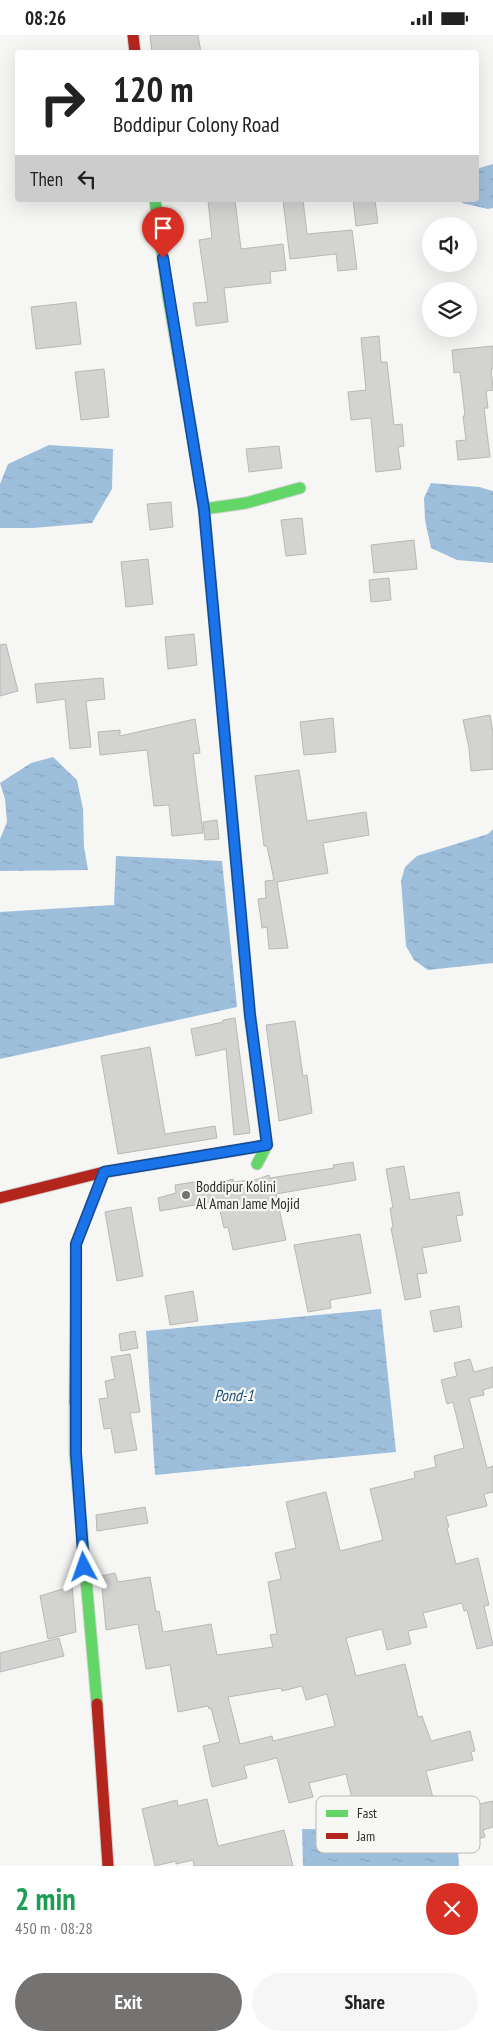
<!DOCTYPE html>
<html lang="en">
<head>
<meta charset="utf-8">
<style>
  :root { --surface:#fff; --page:#f6f6f6; --text:#222; --muted:#767676; --accent:#747372 }
  body { margin:0; font-family:"PT Sans Narrow",sans-serif; background:var(--page); color:var(--text); height:100vh; display:flex; flex-direction:column; font-size:19px; white-space:nowrap }
  * { box-sizing:border-box; margin:0 }
  p { font-size:16px; color:var(--muted) }
  .icon { flex:none; width:28px; height:28px; fill:none; stroke:currentColor; stroke-width:2; stroke-linecap:round; stroke-linejoin:round }
  .map { position:relative; height:1831px; overflow:hidden }
  .details { display:flex; flex-direction:column; background:var(--surface); flex:1 }
  .details>* { flex:none }
  .guide { position:absolute; left:15px; top:15px; width:464px; height:152px; border-radius:5px; box-shadow:0 5px 20px #0002; background:#fff; color:var(--text); overflow:hidden }
  .tools { position:absolute; left:422px; top:182px; display:grid; gap:10px }
  .tools a { display:grid; place-items:center; width:55px; height:55px; border-radius:50%; background:var(--surface); box-shadow:0 5px 20px #0002; font-size:25px }
  .pin { position:absolute; display:grid; place-items:center; width:42px; height:42px; color:#fff; margin:-51px -21px; border-radius:50% 50% 50% 0; rotate:-45deg; box-shadow:0 0 5px #0007 }
  .pin .icon { rotate:45deg }
  .me { position:absolute; width:55px; margin:-28px; rotate:356deg; stroke-linejoin:round; filter:drop-shadow(0 0 4px #0008) }
  .turn { display:flex; align-items:center; gap:18px; height:105px; padding:0 15px; font-size:22px }
  .turn .icon { width:65px; height:65px; stroke-width:2.5 }
  .turn b { display:block; font-size:35px; line-height:42px }
  .then { display:flex; align-items:center; height:48px; padding:0 15px; background:#0003; gap:10px; font-size:19px }
  .round { display:grid; place-items:center; flex:none; width:52px; height:52px; border-radius:26px; background:var(--page) }
  .overview { display:flex; align-items:center; justify-content:space-between; height:85px; padding:0 15px }
  h1 { font-size:30px; font-weight:600; line-height:38px; color:#1e9e55 }
  .button { display:flex; gap:10px; margin-top:auto; padding:10px 15px }
  .button a { flex:1; height:58px; border-radius:30px; background:var(--accent); color:#fff; font-size:20px; font-weight:600; line-height:58px; text-align:center }
  .button a+a { background:var(--page); color:var(--text) }
  .status { display:flex; justify-content:space-between; align-items:center; height:35px; padding:0 25px; background:var(--surface); direction:ltr }
  .status svg { height:14px; fill:currentColor }
  .map>svg:first-child { display:block }
  .water { fill:url(#water-ripples) }
  .building { fill:#d3d3d2; stroke:#b8b8b7; fill-rule:evenodd }
  .lines { fill:none; stroke-linecap:round; stroke-linejoin:round }
  .fast-casing { stroke:#d3d2d1; stroke-width:13 }
  .jam-casing { stroke:#d3d2d1; stroke-width:13 }
  .fast { stroke:#63d668; stroke-width:11 }
  .jam { stroke:#b3261e; stroke-width:11 }
  .route-casing { stroke:#114b97; stroke-width:12 }
  .route { stroke:#1a73e8; stroke-width:9 }
  .poi-dot { fill:#747372; stroke:#f7f7f4; stroke-width:2 }
  .labels { text-anchor:middle; dominant-baseline:central; stroke-width:4.5; stroke-linejoin:round; paint-order:stroke }
  .poi-label { font-size:15px; fill:#2e2d2c; stroke:#f7f7f4; text-anchor:start }
  .water-label { font-size:16px; font-style:italic; fill:#184d75; stroke:#f7f7f4 }
  .key { fill:#f7f7f4; stroke:#bbbab8; stroke-width:1 }
  .key-label { font-size:14px; fill:#2e2d2c }
</style>
</head>
<body>
<div class="status"><b>08:26</b><svg viewBox="0 0 49 12"><path d="M0 12V9h3v3zM5 12V6h3v6zM10 12V3h3v9zM15 12V0h3v12zM26 1h20v11H26zM47 4h2v5h-2z"/></svg></div>
<div class="map">
<svg width="493" height="1831" viewBox="0 0 493 1831">
  <defs>
    <pattern id="water-ripples" width="26" height="14" patternUnits="userSpaceOnUse" patternTransform="scale(1.25)"><rect width="26" height="14" fill="#9ebfdc"/><path d="M2 4q2-2 4 0t4 0M15 11q2-2 4 0t4 0" fill="none" stroke="#88a4bd"/></pattern>
  </defs>
  <rect width="100%" height="100%" fill="#f6f6f5"/>
  <path class="water" d="M493,129v44l-5,1 -26,-6v-3h14v-31z
    M49,410l64,4 -1,40 -20,34 -59,5h-33v-44l8,-20z
    M431,448l48,4 14,4v72l-36,-3 -26,-12 -6,-28 -1,-22z
    M53,722l24,23 6,29 1,38 4,23 -88,1v-32l7,-17 -2,-23 -5,-16 31,-20z
    M493,794v134l-65,7 -14,-10 -8,-14 -5,-65 4,-14 12,-11 71,-22z
    M116,821l106,5 15,146 -237,52v-147l114,-7z
    M381,1274l15,143 -241,23 -9,-144z
    M302,1794l155,2 2,35h-156z"/>
  <path class="building" d="M150,0h48l3,18h-49z
    M220,165h15l6,49 42,-5 3,26 -16,2 1,11 -47,5 4,34 -32,4 -3,-23 15,-1 -9,-62 13,-2 -4,-37z
    M283,165h20l4,34 45,-4 5,39 -19,2 -2,-17 -46,5z
    M353,165h22l3,23 -22,3z
    M76,267l5,42 -45,5 -5,-42z
    M379,301l2,26h6l7,63 8,-1 2,22 -6,1 3,22 -25,3 -5,-54 -20,2 -3,-28 18,-2 -5,-52z
    M493,311v23h-2l2,21 -7,1 2,17h-4l6,49 -32,3 -2,-19 10,-1 -3,-24h2l-5,-44 -6,1 -2,-23z
    M104,334l5,48 -28,3 -6,-48z
    M279,411l3,22 -33,4 -3,-23z
    M171,467l2,25 -23,3 -3,-26z
    M302,483l4,36 -20,2 -5,-36z
    M414,505l3,29 -43,4 -3,-28z
    M148,524l5,45 -27,3 -5,-45z
    M389,543l2,22 -20,2 -2,-22z
    M194,599l3,31 -29,4 -3,-32z
    M6,609l12,47 -18,5v-51z
    M103,643l2,21 -19,2 5,46 -21,2 -5,-50 -28,4 -2,-19z
    M490,680l3,17v37l-22,2 -2,-23 -6,-28z
    M333,683l3,34 -32,3 -4,-33z
    M195,684l5,34 -7,1 10,79 -31,3 -3,-31 -15,1 -7,-56 -47,5 -2,-23 22,-2v6z
    M299,735l8,51 59,-9 3,23 -46,8 5,30 -51,9 11,66 -19,1 -2,-22 -5,1 -4,-29 8,-1 -1,-17 9,-1 -7,-34h-3l-9,-70z
    M217,785l2,19 -14,1 -2,-18z
    M235,983l15,115 -16,2 -8,-86 -30,7 -5,-27 32,-7v-2z
    M295,986l8,55 4,-1 5,38 -33,8 -13,-96z
    M150,1012l15,87 50,-8 2,12 -99,16 -17,-98z
    M353,1127l3,18 -80,14 10,46 -53,10 -5,-23 -4,1 -6,-27 -58,10 -2,-13 18,-5 -1,-8 19,-3 1,7 38,-10 1,3 24,-3 11,-4 1,3 64,-10 -1,-3z
    M404,1131l6,34 49,-8 4,23 -7,1 5,25 -39,7 5,25 -10,1 4,23 -16,3 -14,-72 2,-1 -3,-19h3l-7,-39z
    M131,1172l12,69 -26,5 -12,-69z
    M360,1199l11,59 -41,7 1,8 -23,4 -14,-67z
    M193,1256l5,30 -28,4 -5,-29z
    M459,1271l3,21 -28,5 -4,-21z
    M135,1296l3,17 -17,3 -2,-17z
    M130,1319l10,58 -10,1 7,37 -22,3 -4,-25 -7,1 -5,-30 9,-1 -3,-17 10,-2 -4,-22z
    M470,1324l4,13 19,-5v20l-10,3 1,5 -15,3 18,70 6,-2v26l-9,2 3,12 -41,10 3,11 -2,1 9,36 22,-6 11,47 -5,1 9,39 -16,4 -10,-39 -3,1 -2,-8 -39,10 4,14 -19,4 3,13 -24,6 -5,-21 -36,9 10,38 49,-12 13,53 4,-1 9,25 39,-10 5,20 -4,1 2,8 -47,11 11,42 -27,7 -3,-11 -31,8 -2,-6 -18,4 -10,-41 -37,9 4,14 -24,6 -12,-45 -33,8 3,12 -35,9 -9,-41 17,-4 -9,-34 -2,1 -1,-3 -30,6 -8,-47 -24,4 -8,-45 -32,6 -5,-54 14,-3 3,9 32,-5 6,35 3,-1 4,21 48,-8 6,31 56,-8 -3,-12 7,-1 -9,-52 13,-3 -6,-26 21,-5 -10,-46 40,-10 14,59 43,-11 -13,-51 45,-11 -1,-6 22,-5 -2,-11 30,-8 -11,-46 -6,2 -6,-24 16,-4 -3,-13zM302,1651l4,14 21,-6 8,32 -62,15 -1,-5 -32,8 -12,-47 53,-9 1,3z
    M145,1472l3,16 -51,8 -1,-16z
    M72,1551l4,46 -28,7 -8,-43z
    M59,1603l5,18 -64,16v-19z
    M207,1764l11,47 66,-16 9,36h-99l-1,-6 -17,4v-3l-21,5 -13,-57 35,-9 1,6z
    M493,1766v26l-10,3 2,7 -16,4 -9,-33z"/>
  <g class="lines">
    <g class="fast-casing">
      <path id="fast" d="M155,165l13,96 23,133
        M204,474l42,-6 54,-15
        M226,714l24,267 17,129 -10,19
        M75,1368v50l22,251"/>
    </g>
    <g class="jam-casing">
      <path id="jam" d="M133,0l2,18
        M191,394l13,80 22,240
        M0,1163l104,-26 163,-27
        M75,1368l1,-159 28,-72
        M97,1669l11,162"/>
    </g>
    <use href="#fast" class="fast"/>
    <use href="#jam" class="jam"/>
  </g>
  <g class="lines">
    <g class="route-casing">
      <path id="route" d="M84,1532l-8,-114v-209l28,-72 163,-27 -17,-130 -46,-506 -41,-251"/>
    </g>
    <use href="#route" class="route"/>
  </g>
  <circle class="poi-dot" cx="186" cy="1160" r="5"/>
  <g class="labels">
    <g class="poi-label">
      <text x="196" y="1151">Boddipur Kolini<tspan x="196" dy="17">Al Aman Jame Mojid</tspan></text>
    </g>
    <g class="water-label">
      <text x="234" y="1360">Pond-1</text>
    </g>
  </g>
  <rect x="316" y="1761" width="164" height="57" rx="8" class="key"/>
  <rect x="326" y="1775" width="22" height="7" fill="#63d668"/>
  <rect x="326" y="1798" width="22" height="6" fill="#b3261e"/>
  <g class="key-label">
    <text x="357" y="1783">Fast</text>
    <text x="357" y="1806">Jam</text>
  </g>
</svg>
<div class="tools">
<a><svg class="icon" aria-label="sound" viewBox="0 0 24 24"><path d="M4 9h4l5-4v14l-5-4H4zM17 9q2 3 0 6"/></svg></a>
<a><svg class="icon" aria-label="layers" viewBox="0 0 24 24"><path d="M12 4l9 5-9 5-9-5zM3 14l9 5 9-5"/></svg></a>
</div>
<div class="pin" style="left:163px;top:223px;background:#d93025"><svg class="icon" aria-label="arrive" viewBox="0 0 24 24"><path d="M6 21V4h12l-3 4 3 4H6"/></svg></div>
<svg class="me" style="left:84px;top:1532px" viewBox="-20 -20 40 40"><path d="M0-17L14 15 0 8-14 15z" fill="#1a73e8" stroke="#fff" stroke-width="4"/></svg>
<div class="guide">
<div class="turn"><svg class="icon" aria-label="right" viewBox="0 0 24 24"><path d="M7 20v-9h11M14 6l5 5-5 5"/></svg><div><b>120 m</b>Boddipur Colony Road</div></div>
<div class="then">Then<svg class="icon" aria-label="left" viewBox="0 0 24 24"><path d="M17 20v-9H6M10 6l-5 5 5 5"/></svg></div>
</div>
</div>
<section class="details">
<div class="overview"><div><h1>2 min</h1><p>450 m · 08:28</p></div><a class="round" style="background:#d93025;color:#fff"><svg class="icon" aria-label="close" viewBox="0 0 24 24"><path d="M6 6l12 12M18 6L6 18"/></svg></a></div>
<div class="button"><a>Exit</a><a>Share</a></div>
</section>
</body>
</html>
